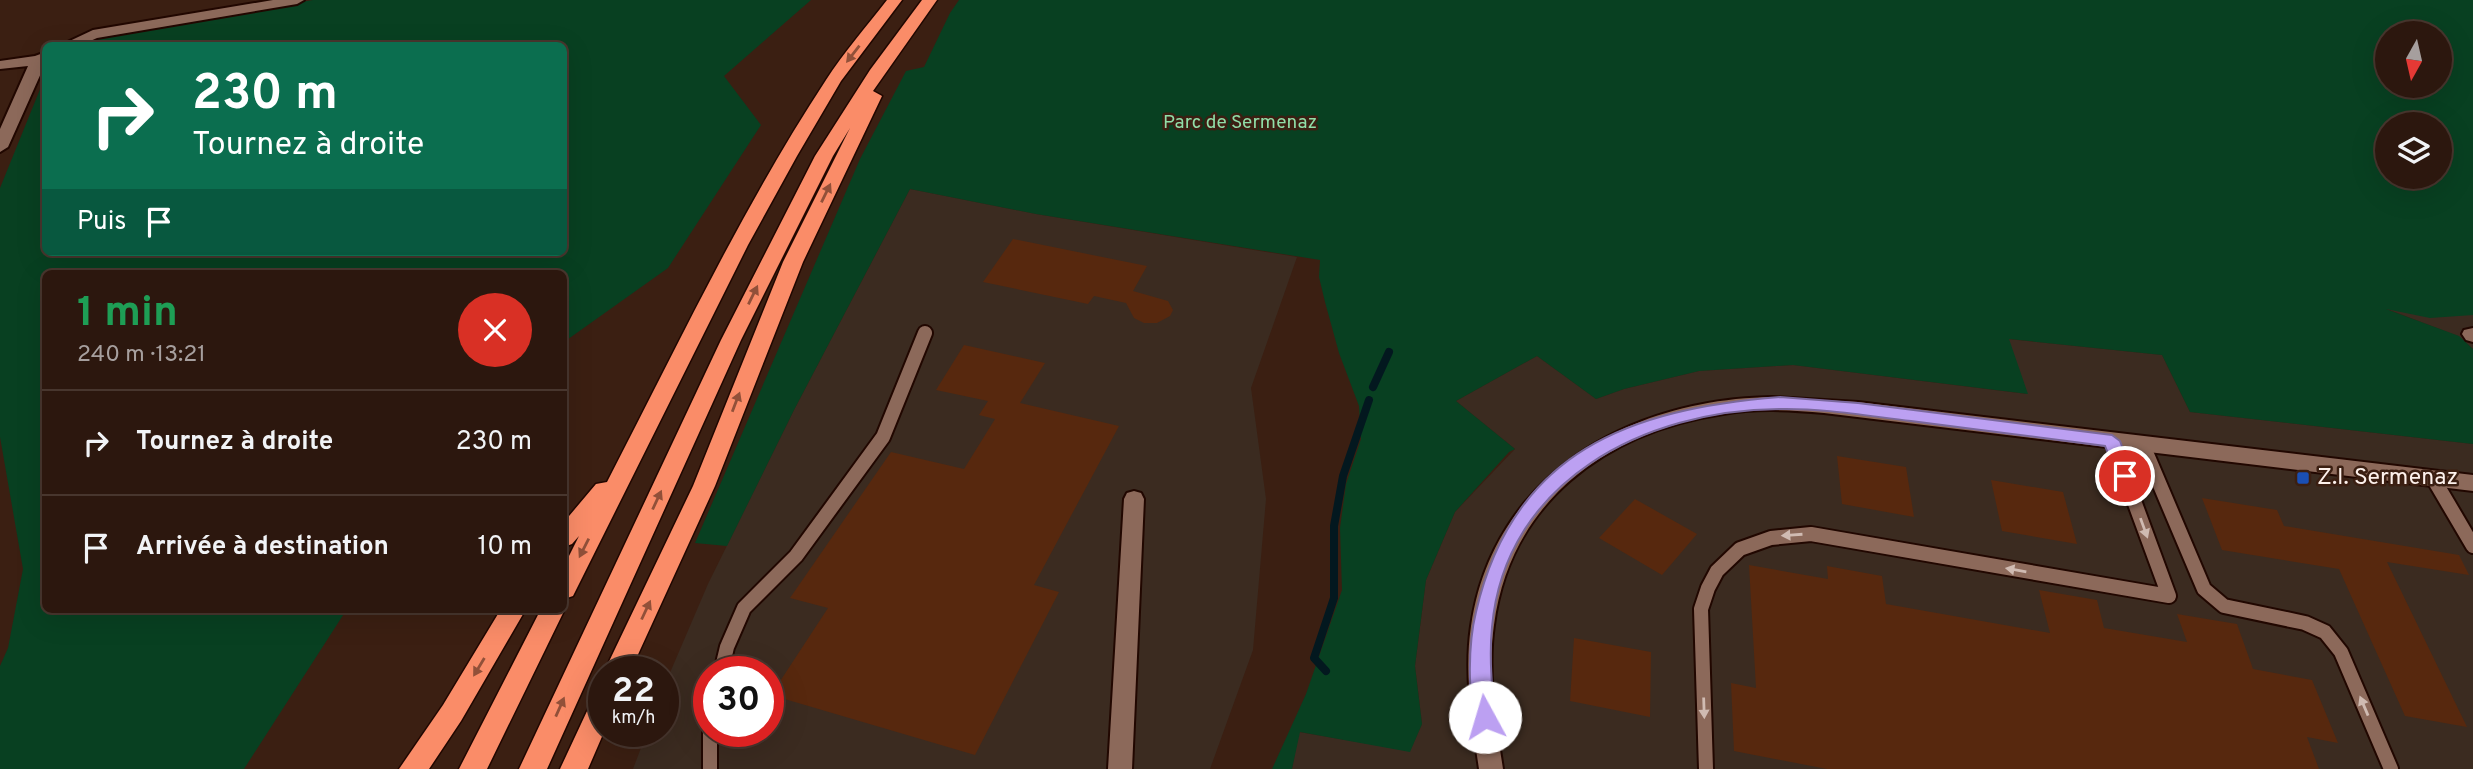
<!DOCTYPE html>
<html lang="fr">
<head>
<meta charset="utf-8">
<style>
  :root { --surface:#2c170e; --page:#342017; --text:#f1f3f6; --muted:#a69f9e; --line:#48362e }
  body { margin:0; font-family:Overpass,sans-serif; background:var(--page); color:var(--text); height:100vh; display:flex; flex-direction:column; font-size:26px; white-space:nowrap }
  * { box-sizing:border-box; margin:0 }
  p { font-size:23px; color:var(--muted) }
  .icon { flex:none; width:38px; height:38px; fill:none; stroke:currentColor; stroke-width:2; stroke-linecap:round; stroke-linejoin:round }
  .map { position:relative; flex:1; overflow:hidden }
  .details { position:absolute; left:42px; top:270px; width:525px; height:343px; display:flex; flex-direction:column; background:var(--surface); border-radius:10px; box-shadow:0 7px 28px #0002,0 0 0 2px var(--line) }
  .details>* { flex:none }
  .top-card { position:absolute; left:42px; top:42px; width:525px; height:214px; border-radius:10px; box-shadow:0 7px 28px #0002,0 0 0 2px var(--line); background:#0b6e4f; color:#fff; overflow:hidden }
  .needle { width:46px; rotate:188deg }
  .tools { position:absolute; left:2375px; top:21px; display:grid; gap:14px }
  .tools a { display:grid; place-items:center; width:77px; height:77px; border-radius:50%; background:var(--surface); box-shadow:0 7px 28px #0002,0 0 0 2px var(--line); font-size:35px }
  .speed { position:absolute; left:588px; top:656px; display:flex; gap:14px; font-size:35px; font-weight:700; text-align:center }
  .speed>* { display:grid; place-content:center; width:91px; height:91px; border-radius:50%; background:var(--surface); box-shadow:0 7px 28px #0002,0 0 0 2px var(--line); line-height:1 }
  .speed small { font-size:18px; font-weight:400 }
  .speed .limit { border:10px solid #d22; background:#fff; color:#111 }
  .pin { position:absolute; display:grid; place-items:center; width:60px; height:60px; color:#fff; margin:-30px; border:4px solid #fff; border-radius:50%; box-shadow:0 2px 7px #0007 }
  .me { position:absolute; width:77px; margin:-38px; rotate:354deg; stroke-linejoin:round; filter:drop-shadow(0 0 5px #0008) }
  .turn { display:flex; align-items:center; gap:24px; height:147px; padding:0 35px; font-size:32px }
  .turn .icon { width:91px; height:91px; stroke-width:2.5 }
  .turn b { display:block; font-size:49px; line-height:60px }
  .then { display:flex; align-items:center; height:66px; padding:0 35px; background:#0003; gap:14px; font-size:26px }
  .round { display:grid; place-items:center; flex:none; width:74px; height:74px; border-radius:37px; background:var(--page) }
  .summary { display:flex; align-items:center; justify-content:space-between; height:119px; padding:0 35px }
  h1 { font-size:42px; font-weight:700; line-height:52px; color:#1e9e55 }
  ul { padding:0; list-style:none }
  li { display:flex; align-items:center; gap:21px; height:105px; padding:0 35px; border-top:2px solid var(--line) }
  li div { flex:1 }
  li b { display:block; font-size:26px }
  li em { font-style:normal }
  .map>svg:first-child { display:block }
  .industrial { fill:#3b2b20; fill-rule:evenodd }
  .green { fill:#084021; fill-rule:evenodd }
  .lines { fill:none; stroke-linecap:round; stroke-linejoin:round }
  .stream { stroke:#03181f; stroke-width:8 }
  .building { fill:#57280e }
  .service-casing { stroke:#210700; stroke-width:18 }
  .minor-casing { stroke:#210700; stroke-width:4 }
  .motorway-casing { stroke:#210700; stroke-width:3 }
  .service { stroke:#8c695a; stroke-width:14 }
  .minor { fill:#8c695a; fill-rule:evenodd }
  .motorway { fill:#fa8c68; fill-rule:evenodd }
  .oneway { fill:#915039 }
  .oneway2 { fill:#d0bbb2 }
  .route { fill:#bca0f2; stroke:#7a689d; stroke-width:2 }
  .transit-dot { fill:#1a4fb4; stroke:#3b1f12; stroke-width:2.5 }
  .labels { text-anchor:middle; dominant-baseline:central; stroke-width:5; stroke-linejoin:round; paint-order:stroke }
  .far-park-label { font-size:19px; fill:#90dea8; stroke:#3b1f12 }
  .poi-label { font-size:23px; fill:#fdf1ec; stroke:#3b1f12; text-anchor:start }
</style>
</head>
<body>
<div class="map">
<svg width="2473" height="769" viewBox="0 0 2473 769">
  <rect width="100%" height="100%" fill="#3b1f12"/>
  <path class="industrial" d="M910,189l126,25 261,43 -46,131 15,111 -13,151 -43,119h-577l14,-37h16v-43l45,-105 86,-174zM709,672h59v60h-59z
    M2379,306l94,9v34l-15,-13z
    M2008,339l154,16 28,57 283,32v325h-1181l7,-37 111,19 12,-27 -7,-58 11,-86 29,-68 60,-63 -59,-48 81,-45 59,43 28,-10 75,-18 94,-6 234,29z"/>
  <path class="green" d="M313,0h498l-87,76 37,49 -93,143 -104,74v-69h-518v336h301l-103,160h-244v-103l8,-18 15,-79 -23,-132v-249l45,-111 1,175h518v-206l-484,-1 17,-8z
    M959,0h1514v315l-43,3 -44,-9 73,27 14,13v95l-283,-32 -28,-57 -153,-16 19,55 -235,-29 -94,6 -75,18 -28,10 -59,-43 -81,45 59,48 -6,3 -54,60 -29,68 -11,86 7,58 -12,28 -110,-20 -8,37h-20l34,-75 36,-104 -2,-62 6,-44 15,-45 -2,-33 -20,-53 -14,-51 -6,-25 1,-17 -284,-46 -126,-25 -116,221 -67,136 -32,-3 165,-384 46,-88 18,-4 26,-54zM2440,33v53h-53v-53zM2440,124v53h-53v-53z"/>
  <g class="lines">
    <path class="stream" d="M1373,387l16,-35
      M1326,671l-12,-13 20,-60v-72l9,-50 26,-76"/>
  </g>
  <path class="building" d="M1013,239l134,27 -14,25 35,10 5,9 -3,6 -13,7h-13l-10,-5 -8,-15 -32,-7 -6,8 -105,-22z
    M964,345l81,18 -25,40 99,23 -85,159 25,7 -84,163 -204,-60 57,-87 -38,-10 101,-146 73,17 31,-50 -16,-4 9,-14 -52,-11z
    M1837,456l69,11 8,50 -72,-13z
    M1991,480l72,12 14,52 -75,-13z
    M2202,498l75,12 7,16 175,29 10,20 -82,-13 80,165 -62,-11 -66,-147 -117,-19z
    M1635,499l62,35 -35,41 -63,-37z
    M1749,565l79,14 -1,-13 55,10 4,28 164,29 -11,-43 58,10 7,28 83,14 -10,-28 60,10 16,45 59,11 26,63 -31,-6 12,32h-492l-93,-18 -3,-68 25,5z
    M1574,638l77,14 -1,65 -80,-16z"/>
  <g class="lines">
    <g class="service-casing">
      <path id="service" d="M2143,445l61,144 20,17 81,17 20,9 16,20 50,117
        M2433,478l40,68
        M721,672l6,-25 17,-39 52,-52 87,-119 42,-104
        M710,732v37
        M1706,769l-5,-160 7,-21 9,-17 23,-22 31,-11 40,-4 358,62 -57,-155"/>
    </g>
    <g class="minor-casing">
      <path id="minor" d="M273,0h31l-7,4 -200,34 -18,8h-20l34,-16z
        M46,52v10l-38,85 -8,5v-23l28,-63 -28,3v-8l35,-5z
        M2473,328v14l-7,-2 -4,-6 2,-4z
        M1772,397l86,5 615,73v16l-649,-78c-34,-3 -68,-5 -101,1 -118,18 -213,89 -229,211 -7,48 2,97 9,144h-24c-7,-47 -15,-96 -8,-143 22,-151 158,-227 301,-229z
        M1134,491l7,2 3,6 -12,270h-24l16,-270 3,-6z"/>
    </g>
    <g class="motorway-casing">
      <path id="motorway" d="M887,0h15l-61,81 -44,75 -49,89 -175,351 -9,3v-33l15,-30 -7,8 -8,3v-25l32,-38 11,-2c70,-135 135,-274 219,-402 18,-28 41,-54 61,-80z
        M922,0h15l-64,91 9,5 -79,166 -88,224 -85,186h-26l89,-186 90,-224 67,-134 -17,28 -92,184 -194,429h-28l202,-429 94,-184 55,-86z
        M564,605l1,4 -78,160h-28l82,-160h23z
        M501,609h25l-65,112 -32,48h-30l44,-64z
        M604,691v41l-16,37h-28l35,-75z"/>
    </g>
    <use href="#service" class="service"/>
    <use href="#minor" class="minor"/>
    <use href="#motorway" class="motorway"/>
  </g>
  <defs><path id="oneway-solid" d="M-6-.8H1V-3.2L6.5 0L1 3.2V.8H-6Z" transform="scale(1.75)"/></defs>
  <g class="oneway">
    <use href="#oneway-solid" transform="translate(853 54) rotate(128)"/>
    <use href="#oneway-solid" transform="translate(826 193) rotate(-64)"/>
    <use href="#oneway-solid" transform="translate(753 295) rotate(-64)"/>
    <use href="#oneway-solid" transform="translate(736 402) rotate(-69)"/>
    <use href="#oneway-solid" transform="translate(657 500) rotate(-65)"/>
    <use href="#oneway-solid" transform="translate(584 548) rotate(117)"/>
    <use href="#oneway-solid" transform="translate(646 610) rotate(-65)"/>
    <use href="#oneway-solid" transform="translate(479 667) rotate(121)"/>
    <use href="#oneway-solid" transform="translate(560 707) rotate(-66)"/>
  </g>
  <g class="oneway2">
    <use href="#oneway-solid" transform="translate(2144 528) rotate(70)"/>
    <use href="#oneway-solid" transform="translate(1792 535) rotate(176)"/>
    <use href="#oneway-solid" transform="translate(2016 570) rotate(-170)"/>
    <use href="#oneway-solid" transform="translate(2364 706) rotate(-113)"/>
    <use href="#oneway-solid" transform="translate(1704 708) rotate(88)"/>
  </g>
  <path class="route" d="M1780,397l78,6 254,32 8,6 13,35 -2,5h-12l-14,-35c-65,-8 -129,-17 -194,-25 -43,-5 -88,-13 -132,-12 -133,1 -274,71 -287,218 -3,30 0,60 3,90l-3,6 -7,2 -7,-2c-12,-26 -9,-83 -2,-111 37,-161 154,-203 304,-215z"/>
  <rect class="transit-dot" x="2296" y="471" width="14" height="14" rx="3.5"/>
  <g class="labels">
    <g class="far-park-label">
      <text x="1240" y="123">Parc de Sermenaz</text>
    </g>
    <g class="poi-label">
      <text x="2317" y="478">Z.I. Sermenaz</text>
    </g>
  </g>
</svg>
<div class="tools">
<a><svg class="needle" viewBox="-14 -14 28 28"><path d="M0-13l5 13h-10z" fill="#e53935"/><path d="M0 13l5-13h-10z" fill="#a69f9e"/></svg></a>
<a><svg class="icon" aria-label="layers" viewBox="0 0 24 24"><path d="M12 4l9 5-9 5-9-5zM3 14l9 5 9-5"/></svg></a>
</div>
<div class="speed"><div>22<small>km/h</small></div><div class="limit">30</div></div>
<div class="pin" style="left:2125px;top:476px;background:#d93025"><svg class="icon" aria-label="arrive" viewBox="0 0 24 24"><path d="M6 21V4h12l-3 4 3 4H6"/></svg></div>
<svg class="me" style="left:1485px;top:717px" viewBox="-20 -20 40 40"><circle r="19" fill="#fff"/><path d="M0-13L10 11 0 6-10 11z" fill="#bca0f2"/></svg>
<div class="top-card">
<div class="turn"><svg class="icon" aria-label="right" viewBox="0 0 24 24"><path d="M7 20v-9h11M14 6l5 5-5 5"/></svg><div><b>230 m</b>Tournez à droite</div></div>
<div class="then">Puis<svg class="icon" aria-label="arrive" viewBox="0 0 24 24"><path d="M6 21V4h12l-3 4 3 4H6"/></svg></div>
</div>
<section class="details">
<div class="summary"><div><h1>1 min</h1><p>240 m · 13:21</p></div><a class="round" style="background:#d93025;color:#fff"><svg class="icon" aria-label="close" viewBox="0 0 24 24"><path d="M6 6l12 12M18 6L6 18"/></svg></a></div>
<ul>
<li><svg class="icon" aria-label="right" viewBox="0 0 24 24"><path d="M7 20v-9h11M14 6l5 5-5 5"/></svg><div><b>Tournez à droite</b></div><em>230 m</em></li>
<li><svg class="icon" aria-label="arrive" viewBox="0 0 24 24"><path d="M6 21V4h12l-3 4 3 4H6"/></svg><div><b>Arrivée à destination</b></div><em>10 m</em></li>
</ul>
</section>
</div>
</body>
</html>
